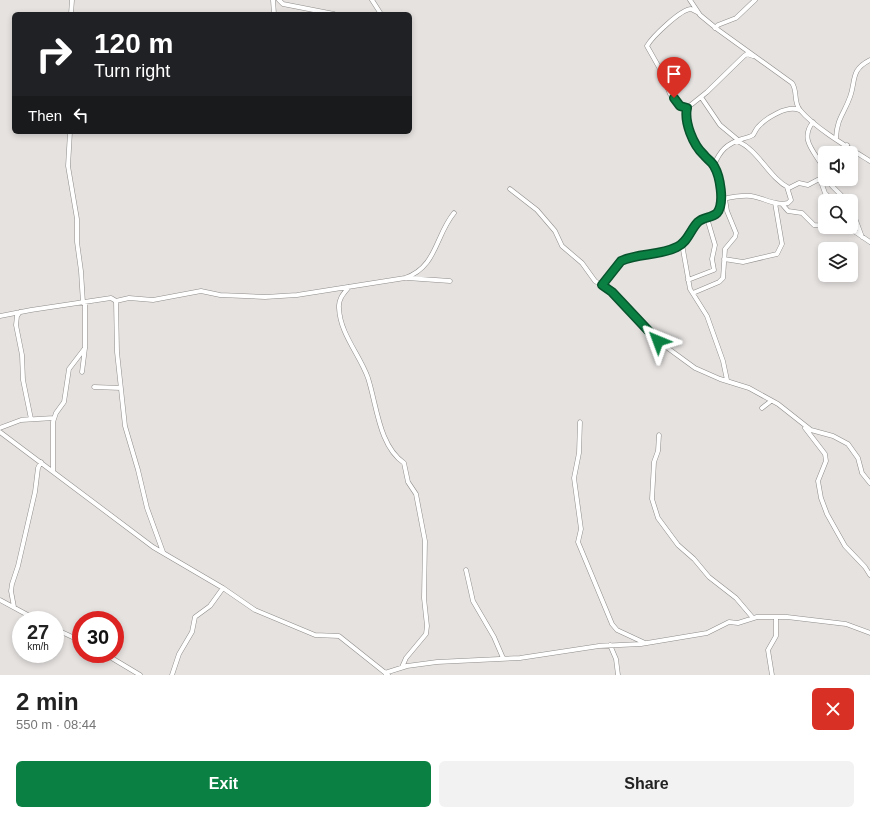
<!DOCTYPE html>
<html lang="en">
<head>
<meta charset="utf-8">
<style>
  :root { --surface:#fff; --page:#f2f2f2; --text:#222; --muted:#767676; --accent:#0b8043 }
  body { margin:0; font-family:Arial,sans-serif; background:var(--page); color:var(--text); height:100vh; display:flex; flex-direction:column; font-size:15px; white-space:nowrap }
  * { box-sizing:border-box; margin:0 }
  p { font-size:13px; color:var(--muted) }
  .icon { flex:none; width:22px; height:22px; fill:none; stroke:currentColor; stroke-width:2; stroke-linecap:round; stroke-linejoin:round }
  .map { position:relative; height:675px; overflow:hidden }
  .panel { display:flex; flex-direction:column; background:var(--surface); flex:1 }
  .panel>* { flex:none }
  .hud { position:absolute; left:12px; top:12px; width:400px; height:122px; border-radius:6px; box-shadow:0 2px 6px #0003; background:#202124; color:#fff; overflow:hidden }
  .buttons { position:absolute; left:818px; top:146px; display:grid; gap:8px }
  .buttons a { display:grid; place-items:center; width:40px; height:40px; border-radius:6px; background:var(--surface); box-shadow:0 2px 6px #0003; font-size:20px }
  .speed { position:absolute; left:12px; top:611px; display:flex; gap:8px; font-size:20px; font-weight:700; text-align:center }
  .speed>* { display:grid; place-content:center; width:52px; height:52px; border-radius:50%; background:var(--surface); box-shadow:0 2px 6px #0003; line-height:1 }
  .speed small { font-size:10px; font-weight:400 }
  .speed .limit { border:6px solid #d22; background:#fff; color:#111 }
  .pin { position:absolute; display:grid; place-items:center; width:34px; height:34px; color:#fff; margin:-41px -17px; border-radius:50% 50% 50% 0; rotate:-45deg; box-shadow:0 0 4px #0007 }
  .pin .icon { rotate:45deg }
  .me { position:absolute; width:44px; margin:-22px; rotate:316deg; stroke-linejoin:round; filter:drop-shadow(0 0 3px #0008) }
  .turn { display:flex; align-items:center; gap:14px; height:84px; padding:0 16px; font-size:18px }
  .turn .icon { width:52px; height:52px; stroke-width:2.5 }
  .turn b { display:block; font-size:28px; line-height:34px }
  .then { display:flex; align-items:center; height:38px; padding:0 16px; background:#0003; gap:8px; font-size:15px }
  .round { display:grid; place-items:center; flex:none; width:42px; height:42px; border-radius:6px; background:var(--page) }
  .overview { display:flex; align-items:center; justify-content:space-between; height:68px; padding:0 16px }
  h1 { font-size:24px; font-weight:700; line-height:30px }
  .cta { display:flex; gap:8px; margin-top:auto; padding:8px 16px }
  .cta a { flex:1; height:46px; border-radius:6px; background:var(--accent); color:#fff; font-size:16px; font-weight:700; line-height:46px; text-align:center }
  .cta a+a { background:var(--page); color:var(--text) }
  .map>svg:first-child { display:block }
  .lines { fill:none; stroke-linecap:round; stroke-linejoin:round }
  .street-casing { stroke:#8f8c8a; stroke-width:5 }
  .street { stroke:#fff; stroke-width:4 }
  .route-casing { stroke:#07532c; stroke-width:10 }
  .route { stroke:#0b8043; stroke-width:7 }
</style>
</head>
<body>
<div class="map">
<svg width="870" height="675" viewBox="0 0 870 675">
  <rect width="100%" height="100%" fill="#e5e2e0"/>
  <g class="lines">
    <g class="street-casing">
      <path id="street" d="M273,0l1,14
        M279,0l4,4 51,10
        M372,0l9,14
        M690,0l10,15 17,14 75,54c6,8 1,19 8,27 15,18 49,38 70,51
        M71,14l1,-14
        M715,28l3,-3 18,-7 19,-18
        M701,97l19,28 18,15
        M687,108l-8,-2 -9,-12 -10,-25 -13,-23c5,-9 34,-37 44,-37 2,1 4,2 6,3
        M813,122c-15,19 4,31 12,49
        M70,132l-2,34 9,53v23l4,29 2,32
        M836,138c1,-20 8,-24 14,-41 6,-16 0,-27 20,-37
        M737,141c22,9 31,36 52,47l10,-5 9,2 17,-9
        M843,153l4,-8
        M714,165c6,-14 12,-21 28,-26 3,-1 8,-2 11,-4 2,-3 3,-6 5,-8 8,-9 29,-22 41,-17
        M820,179l5,14 8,8
        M828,179l4,7 15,15
        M510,189l27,21 18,21 7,15 20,17 13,18 17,11 46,49 37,27 25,11 29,9 29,16 33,26 22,6 15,8 10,14 4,15 8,10
        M723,199c9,-2 19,-4 28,-3 13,2 24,10 37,7l3,-3 -4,-13
        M782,204l6,7 14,2 12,12 11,1
        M851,207l11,30
        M848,227l22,15
        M682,244l8,45 17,27 16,45 4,19
        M724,259l19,3 34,-8 5,-10 -7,-41
        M407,278l43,3
        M688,280l26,-10 -2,-11 3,-14 -8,-27
        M602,285l19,-24c18,-8 38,-4 56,-14 11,-5 13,-17 21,-25 5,-6 14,-4 19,-9 9,-10 3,-37 -3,-47 -3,-5 -9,-8 -12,-13 -10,-11 -17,-31 -15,-45l20,-16 37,-36 3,-2 6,2
        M349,287c-5,6 -11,12 -10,21 1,26 21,47 29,70 9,28 11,68 36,85l4,19 8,12 9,47 -1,57 3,28 -1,8 -20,24 -4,9
        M693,293l26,-11 4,-4 2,-29 10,-12 1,-4 -9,-22 -2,-12
        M116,301l1,51 8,74 13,44 9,38 16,44
        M20,312l-3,4 -1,9 6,30 1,25 8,39
        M0,316l31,-6 80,-12 5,3 13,-3 24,2 48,-9 19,4 45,2 32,-2 108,-17c32,-11 30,-42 49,-65
        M82,372l3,-24v-46
        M94,387l27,1
        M762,408l9,-7
        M580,422l-1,31 -5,25 7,51 -3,13 34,82 5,6 28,13
        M0,428l21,-8 33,-2
        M805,428l20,26 1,7 -8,20 3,17 6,16 18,32 20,21 5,8
        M0,432l153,115 70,41 32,22 60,25 24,1 49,39
        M659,435l-1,16 -4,11 -2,37 6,19 20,27 16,14 15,18 27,21 17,20
        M53,471v-49l3,-9 8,-11 5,-33 16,-21
        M466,570l7,31 21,36 9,21
        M0,600l37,20
        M14,607l-3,-16 1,-7 6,-18 17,-74 3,-24 3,-6
        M55,629l26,12
        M610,645l6,14 2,16
        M105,654l35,21
        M385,673l22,-7 30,-4 83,-4 79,-12 42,-2 66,-11 22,-11 9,1 19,-6h30l59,7 24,9
        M172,675l7,-21 13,-22 3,-15 15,-11 13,-18
        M772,675l-4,-25 8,-14v-19"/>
    </g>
    <use href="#street" class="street"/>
  </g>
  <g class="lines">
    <g class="route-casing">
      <path id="route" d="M658,341l-46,-49 -10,-7 19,-24c18,-8 38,-5 56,-14 11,-5 13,-17 21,-25 5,-5 14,-4 19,-9 8,-10 3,-37 -3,-47 -2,-4 -7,-7 -10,-11 -11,-10 -20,-33 -17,-47l-7,-2 -6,-8"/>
    </g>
    <use href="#route" class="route"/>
  </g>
</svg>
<div class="buttons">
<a><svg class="icon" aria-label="sound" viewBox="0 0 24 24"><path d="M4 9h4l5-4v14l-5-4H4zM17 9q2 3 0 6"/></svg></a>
<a><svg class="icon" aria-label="search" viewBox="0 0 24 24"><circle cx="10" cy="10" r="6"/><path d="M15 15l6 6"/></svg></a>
<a><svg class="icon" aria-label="layers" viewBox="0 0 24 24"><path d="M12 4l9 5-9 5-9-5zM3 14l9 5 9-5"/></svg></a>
</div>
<div class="speed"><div>27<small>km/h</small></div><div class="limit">30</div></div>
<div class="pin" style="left:674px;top:98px;background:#d93025"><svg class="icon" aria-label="arrive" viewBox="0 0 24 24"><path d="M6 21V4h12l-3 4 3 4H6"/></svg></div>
<svg class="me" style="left:658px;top:341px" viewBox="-20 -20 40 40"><path d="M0-17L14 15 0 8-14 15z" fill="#0b8043" stroke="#fff" stroke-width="4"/></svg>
<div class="hud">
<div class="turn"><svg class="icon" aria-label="right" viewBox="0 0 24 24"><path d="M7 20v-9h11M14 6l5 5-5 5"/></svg><div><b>120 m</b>Turn right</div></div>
<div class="then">Then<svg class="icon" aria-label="left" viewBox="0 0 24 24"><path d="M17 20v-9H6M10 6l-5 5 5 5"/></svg></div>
</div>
</div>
<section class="panel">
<div class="overview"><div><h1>2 min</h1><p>550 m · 08:44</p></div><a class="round" style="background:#d93025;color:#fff"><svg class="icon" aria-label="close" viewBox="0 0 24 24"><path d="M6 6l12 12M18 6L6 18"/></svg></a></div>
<div class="cta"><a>Exit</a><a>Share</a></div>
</section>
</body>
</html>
